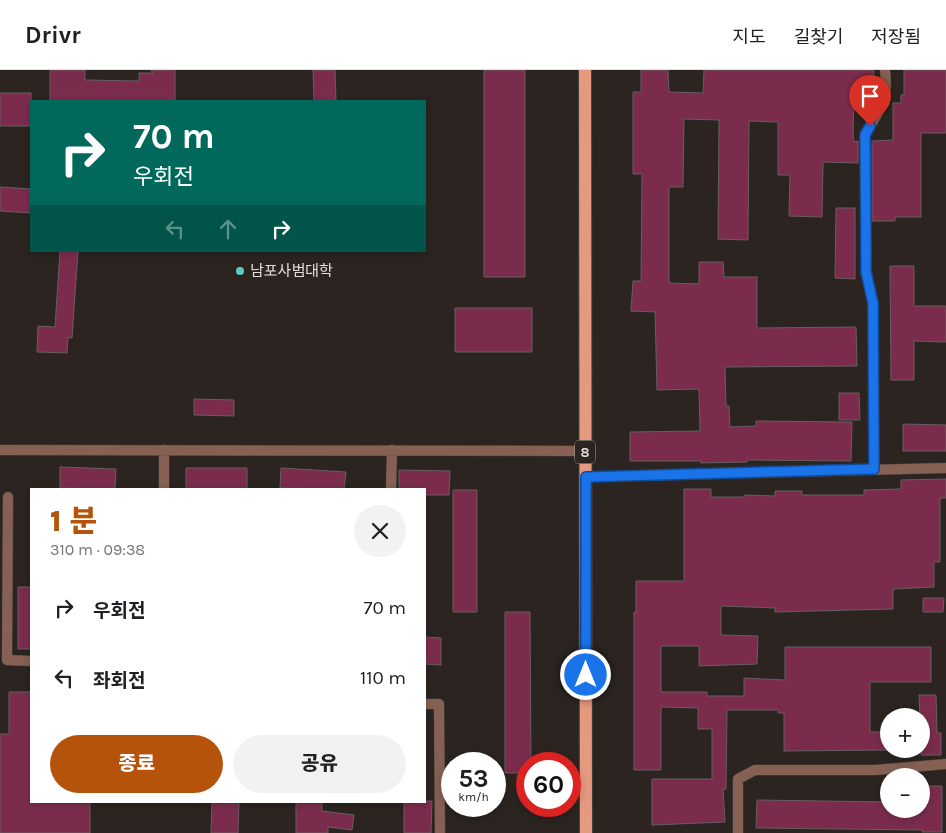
<!DOCTYPE html>
<html lang="ko">
<head>
<meta charset="utf-8">
<style>
  :root { --surface:#fff; --page:#f2f2f2; --text:#202124; --muted:#757577; --line:#e0e0e0; --accent:#b45309 }
  body { margin:0; font-family:Karla,"Noto Sans KR",sans-serif; background:var(--page); color:var(--text); height:100vh; display:flex; flex-direction:column; font-size:19px; white-space:nowrap }
  * { box-sizing:border-box; margin:0 }
  p { font-size:16px; color:var(--muted) }
  .icon { flex:none; width:28px; height:28px; fill:none; stroke:currentColor; stroke-width:2; stroke-linecap:round; stroke-linejoin:round }
  .map { position:relative; flex:1; overflow:hidden }
  .panel { position:absolute; left:30px; top:418px; width:396px; height:315px; display:flex; flex-direction:column; background:var(--surface); border-radius:0px; box-shadow:0 2px 8px #0003 }
  .panel>* { flex:none }
  .guide { position:absolute; left:30px; top:30px; width:396px; height:152px; border-radius:0px; box-shadow:0 2px 8px #0003; background:#00695c; color:#fff; overflow:hidden }
  .fabs { position:absolute; left:880px; top:638px; display:grid; gap:10px }
  .fabs a { display:grid; place-items:center; width:50px; height:50px; border-radius:50%; background:var(--surface); box-shadow:0 2px 8px #0003; font-size:25px }
  .speed { position:absolute; left:441px; top:682px; display:flex; gap:10px; font-size:25px; font-weight:700; text-align:center }
  .speed>* { display:grid; place-content:center; width:65px; height:65px; border-radius:50%; background:var(--surface); box-shadow:0 2px 8px #0003; line-height:1 }
  .speed small { font-size:12px; font-weight:400 }
  .speed .limit { border:8px solid #d22; background:#fff; color:#111 }
  .pin { position:absolute; display:grid; place-items:center; width:42px; height:42px; color:#fff; margin:-51px -21px; border-radius:50% 50% 50% 0; rotate:-45deg; box-shadow:0 0 5px #0007 }
  .pin .icon { rotate:45deg }
  .me { position:absolute; width:55px; margin:-28px; rotate:0deg; stroke-linejoin:round; filter:drop-shadow(0 0 4px #0008) }
  .turn { display:flex; align-items:center; gap:18px; height:105px; padding:0 20px; font-size:22px }
  .turn .icon { width:65px; height:65px; stroke-width:2.5 }
  .turn b { display:block; font-size:35px; line-height:42px }
  .lanes { display:flex; align-items:center; height:48px; padding:0 20px; background:#0003; justify-content:center; gap:25px; direction:ltr }
  .lanes .off { opacity:.35 }
  .round { display:grid; place-items:center; flex:none; width:52px; height:52px; border-radius:26px; background:var(--page) }
  .headline { display:flex; align-items:center; justify-content:space-between; height:85px; padding:0 20px }
  h1 { font-size:30px; font-weight:800; line-height:38px; color:var(--accent) }
  .action { display:flex; gap:10px; margin-top:auto; padding:10px 20px }
  .action a { flex:1; height:58px; border-radius:30px; background:var(--accent); color:#fff; font-size:20px; font-weight:800; line-height:58px; text-align:center }
  .action a+a { background:var(--page); color:var(--text) }
  ul { padding:0; list-style:none }
  li { display:flex; align-items:center; gap:15px; height:70px; padding:0 20px }
  li div { flex:1 }
  li b { display:block; font-size:19px }
  li em { font-style:normal }
  header { display:flex; align-items:center; gap:30px; box-sizing:border-box; height:70px; padding:0 25px; background:var(--surface); border-bottom:1px solid var(--line) }
  header strong { font-size:24px }
  nav { display:flex; gap:28px; margin-inline-start:auto; font-size:18px }
  .map>svg:first-child { display:block }
  .building { fill:#7b2c4d; stroke:#685e61 }
  .lines { fill:none; stroke-linecap:round; stroke-linejoin:round }
  .street-casing { stroke:#48423e; stroke-width:11 }
  .primary-casing { stroke:#48423e; stroke-width:14 }
  .street { stroke:#856053; stroke-width:10 }
  .primary { stroke:#e5997f; stroke-width:12 }
  .route-casing { stroke:#114b97; stroke-width:12 }
  .route { stroke:#1a73e8; stroke-width:9 }
  .poi-dot { fill:#59cebe; stroke:#2b2420; stroke-width:2 }
  .labels { text-anchor:middle; dominant-baseline:central; stroke-width:5; stroke-linejoin:round; paint-order:stroke }
  .shield { fill:#2b2420; stroke:#aba6a3; stroke-width:1 }
  .shield-label { font-size:14px; font-weight:bold; fill:#e2dddb }
  .poi-label { font-size:15px; fill:#e2dddb; stroke:#2b2420; text-anchor:start }
</style>
</head>
<body>
<header>
<strong>Drivr</strong>
<nav><a>지도</a><a>길찾기</a><a>저장됨</a></nav>
</header>
<div class="map">
<svg width="946" height="763" viewBox="0 0 946 763">
  <rect width="100%" height="100%" fill="#2b2420"/>
  <path class="building" d="M50,0h35v10l54,1v-8h14l-2,-3h24v31h-125z
    M313,0h22l1,31h-22z
    M484,0h41v207h-41z
    M641,0h27l1,22 34,1 1,-23h170l-1,29 -19,-1 -1,33 1,11 4,-1v22l-35,-1 -1,55 -33,-1 1,-41h-12v-53l-29,-1 -1,119 -30,-1 1,-119 -35,-1 -1,68h-14v96l30,1v-22h24l1,15h33v51l99,-1 1,39 -132,1 1,39h3l1,21 26,-1v-5l96,1 -1,39 -104,-1v2l-46,1v-2h-71v-29l70,-1 -1,-42 -42,1 -2,-78 -24,-1 2,-30h8l1,-107h-9v-82h8z
    M904,0h42v63h-25v84h-26v4h-23v-80l21,-1v-37h8v-8h3z
    M0,23h31v33h-31z
    M0,117l31,2v24l-31,-2z
    M836,138h19v71l-20,-1z
    M60,181h18l-6,87 -4,-1 -1,16 -30,-1 1,-26 17,1z
    M890,196h24v40h32v36l-32,-1v39h-23z
    M455,238h77v44h-77z
    M839,323h20l1,27h-21z
    M194,329l40,1v16l-40,-1z
    M903,354l43,1v26h-43z
    M60,397l56,2 -1,20 -55,-1z
    M186,398h61v21h-61z
    M281,398l65,4 -2,17 -64,-1z
    M399,400l51,1 -1,24h-24v-6h-26z
    M946,409v19h-6v64h-6v25l-41,2v20l-118,3v-4l-54,-2v29l37,1 -1,28 -58,2v-20h-38v46h46v4h37v-18l41,2v-33h146v35h-61v50h19v18l-105,1v-38h-6v-3h-51l-1,79h-3l2,33 -73,3v-46h60v-50h-14v-21l-37,-1v63h-27v-158h2v-31h48v-92h27v8h33v-2l31,1v-5h27v4h62v-5l37,-1v-9z
    M453,420h24v122h-24z
    M18,517h13v62h-13z
    M923,528h21l-1,14h-20z
    M505,542h25l1,152h-3v9h-23z
    M425,567l16,1v27l-16,-1z
    M9,622h22v109h59v32h-90v-99h9z
    M919,625h17l1,38h4v22h-20v-39h-1z
    M922,716h20v46h-20v-2l-166,-2 1,-28 132,2v7h33z
    M212,731h27l-1,32h-27z
    M296,731h26v10l32,4 -2,15 -24,-3v6h-32z
    M404,731h28l-1,32h-27z"/>
  <g class="lines">
    <g class="street-casing">
      <path id="street" d="M0,380l585,1
        M874,399l-1,-166 -7,-31 -1,-137 18,-31 3,-18 -1,-16
        M586,407l360,-9
        M164,419v-39
        M391,419l1,-39
        M8,427l-1,163 24,1
        M425,634h14l1,129
        M738,763v-54l17,-9h121l70,-6"/>
    </g>
    <g class="primary-casing">
      <path id="primary" d="M585,0l1,763"/>
    </g>
    <use href="#street" class="street"/>
    <use href="#primary" class="primary"/>
  </g>
  <g class="lines">
    <g class="route-casing">
      <path id="route" d="M586,605v-198l288,-8 -1,-166 -7,-31v-20l-1,-117 5,-9"/>
    </g>
    <use href="#route" class="route"/>
  </g>
  <circle class="poi-dot" cx="240" cy="201" r="5"/>
  <g class="labels">
    <rect class="shield" x="575" y="370.5" width="20" height="23" rx="4"/>
    <g class="shield-label">
      <text x="585" y="382">8</text>
    </g>
    <g class="poi-label">
      <text x="250" y="201">남포사범대학</text>
    </g>
  </g>
</svg>
<div class="fabs">
<a>+</a>
<a>−</a>
</div>
<div class="speed"><div>53<small>km/h</small></div><div class="limit">60</div></div>
<div class="pin" style="left:870px;top:56px;background:#d93025"><svg class="icon" aria-label="arrive" viewBox="0 0 24 24"><path d="M6 21V4h12l-3 4 3 4H6"/></svg></div>
<svg class="me" style="left:586px;top:605px" viewBox="-20 -20 40 40"><circle r="17" fill="#1a73e8" stroke="#fff" stroke-width="3"/><path d="M0-11L8 9 0 5-8 9z" fill="#fff"/></svg>
<div class="guide">
<div class="turn"><svg class="icon" aria-label="right" viewBox="0 0 24 24"><path d="M7 20v-9h11M14 6l5 5-5 5"/></svg><div><b>70 m</b>우회전</div></div>
<div class="lanes"><svg class="icon off" aria-label="left" viewBox="0 0 24 24"><path d="M17 20v-9H6M10 6l-5 5 5 5"/></svg><svg class="icon off" aria-label="ahead" viewBox="0 0 24 24"><path d="M12 20V5M6 11l6-6 6 6"/></svg><svg class="icon" aria-label="right" viewBox="0 0 24 24"><path d="M7 20v-9h11M14 6l5 5-5 5"/></svg></div>
</div>
<section class="panel">
<div class="headline"><div><h1>1 분</h1><p>310 m · 09:38</p></div><a class="round"><svg class="icon" aria-label="close" viewBox="0 0 24 24"><path d="M6 6l12 12M18 6L6 18"/></svg></a></div>
<ul>
<li><svg class="icon" aria-label="right" viewBox="0 0 24 24"><path d="M7 20v-9h11M14 6l5 5-5 5"/></svg><div><b>우회전</b></div><em>70 m</em></li>
<li><svg class="icon" aria-label="left" viewBox="0 0 24 24"><path d="M17 20v-9H6M10 6l-5 5 5 5"/></svg><div><b>좌회전</b></div><em>110 m</em></li>
</ul>
<div class="action"><a>종료</a><a>공유</a></div>
</section>
</div>
</body>
</html>
